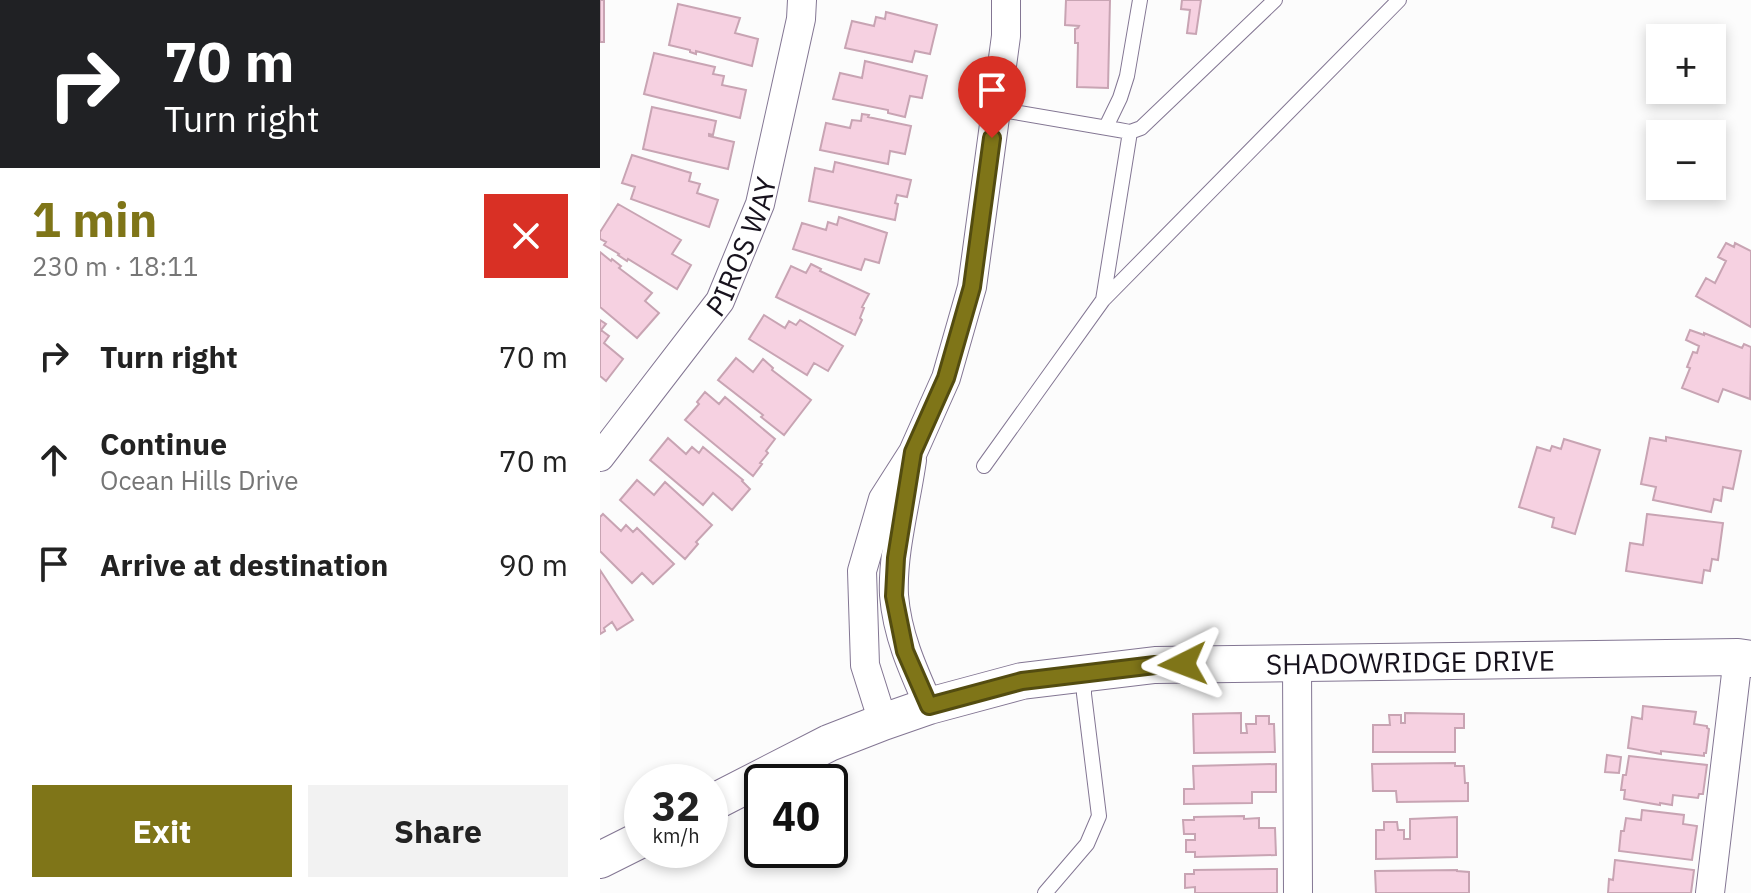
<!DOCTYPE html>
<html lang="en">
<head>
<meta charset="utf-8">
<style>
  :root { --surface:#fff; --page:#f2f2f2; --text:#222; --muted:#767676; --accent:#7f7518 }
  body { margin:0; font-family:"IBM Plex Sans",sans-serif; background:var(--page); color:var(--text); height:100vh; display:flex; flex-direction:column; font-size:30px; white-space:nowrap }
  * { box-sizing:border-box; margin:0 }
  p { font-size:26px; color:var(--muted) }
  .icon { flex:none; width:44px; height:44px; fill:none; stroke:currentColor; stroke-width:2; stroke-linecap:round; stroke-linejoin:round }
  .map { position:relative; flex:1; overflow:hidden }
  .side { display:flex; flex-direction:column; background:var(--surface); width:600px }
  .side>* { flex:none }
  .hud { background:#202124; color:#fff; overflow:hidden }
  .buttons { position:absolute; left:1046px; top:24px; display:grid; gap:16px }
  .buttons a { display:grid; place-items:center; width:80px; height:80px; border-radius:0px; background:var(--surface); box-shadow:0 4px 12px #0003; font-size:40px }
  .speed { position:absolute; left:24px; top:764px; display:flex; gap:16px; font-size:40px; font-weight:700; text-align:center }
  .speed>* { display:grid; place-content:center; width:104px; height:104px; border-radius:50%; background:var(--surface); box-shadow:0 4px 12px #0003; line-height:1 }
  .speed small { font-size:20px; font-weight:400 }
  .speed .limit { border:4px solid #111; border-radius:12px; background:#fff; color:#111 }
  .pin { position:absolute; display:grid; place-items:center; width:68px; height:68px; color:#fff; margin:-82px -34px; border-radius:50% 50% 50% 0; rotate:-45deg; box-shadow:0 0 8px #0007 }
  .pin .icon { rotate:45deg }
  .me { position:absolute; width:88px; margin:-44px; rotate:267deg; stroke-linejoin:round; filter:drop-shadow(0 0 6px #0008) }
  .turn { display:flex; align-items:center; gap:28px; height:168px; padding:0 32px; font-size:36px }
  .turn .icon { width:104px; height:104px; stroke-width:2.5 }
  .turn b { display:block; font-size:56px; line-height:68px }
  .round { display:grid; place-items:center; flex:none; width:84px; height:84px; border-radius:0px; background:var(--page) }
  .overview { display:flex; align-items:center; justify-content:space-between; height:136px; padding:0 32px }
  h1 { font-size:48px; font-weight:700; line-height:60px; color:var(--accent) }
  .cta { display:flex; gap:16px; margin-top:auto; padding:16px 32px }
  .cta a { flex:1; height:92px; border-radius:0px; background:var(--accent); color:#fff; font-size:32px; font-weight:700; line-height:92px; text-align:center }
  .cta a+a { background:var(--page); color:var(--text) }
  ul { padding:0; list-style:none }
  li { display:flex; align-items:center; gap:24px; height:104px; padding:0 32px }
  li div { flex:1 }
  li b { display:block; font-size:30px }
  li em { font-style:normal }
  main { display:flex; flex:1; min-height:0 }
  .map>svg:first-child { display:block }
  .building { fill:#f6d1e1; stroke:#c8a4b3; stroke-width:2 }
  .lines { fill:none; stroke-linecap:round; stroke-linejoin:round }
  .service-casing { stroke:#837693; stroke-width:16 }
  .minor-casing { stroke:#837693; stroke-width:30 }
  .tertiary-casing { stroke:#837693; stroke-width:38 }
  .service { stroke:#fff; stroke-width:14 }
  .minor { stroke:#fff; stroke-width:28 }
  .tertiary { stroke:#fff; stroke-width:36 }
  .route-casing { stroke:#534c10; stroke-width:20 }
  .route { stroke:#7f7518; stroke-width:14 }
  .labels { text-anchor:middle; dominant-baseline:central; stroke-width:8; stroke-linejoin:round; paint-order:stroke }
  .street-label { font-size:28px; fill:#17121d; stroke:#fff }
</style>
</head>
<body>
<main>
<section class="side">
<div class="hud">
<div class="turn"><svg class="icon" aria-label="right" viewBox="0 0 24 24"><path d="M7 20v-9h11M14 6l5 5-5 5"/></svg><div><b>70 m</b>Turn right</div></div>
</div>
<div class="overview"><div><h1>1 min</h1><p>230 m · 18:11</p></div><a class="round" style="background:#d93025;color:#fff"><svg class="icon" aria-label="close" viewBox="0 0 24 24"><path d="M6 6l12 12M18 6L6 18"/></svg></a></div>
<ul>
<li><svg class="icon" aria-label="right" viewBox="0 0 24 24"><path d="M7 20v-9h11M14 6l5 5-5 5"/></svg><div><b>Turn right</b></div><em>70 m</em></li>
<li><svg class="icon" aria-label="ahead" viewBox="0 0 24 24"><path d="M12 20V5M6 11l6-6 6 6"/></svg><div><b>Continue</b><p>Ocean Hills Drive</p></div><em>70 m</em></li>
<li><svg class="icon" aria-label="arrive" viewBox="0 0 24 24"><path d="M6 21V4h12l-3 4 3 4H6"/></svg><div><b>Arrive at destination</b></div><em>90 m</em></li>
</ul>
<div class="cta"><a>Exit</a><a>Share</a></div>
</section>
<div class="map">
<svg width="1151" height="893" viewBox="0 0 1151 893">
  <rect width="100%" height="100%" fill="#fcfcfc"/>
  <path class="building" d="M0,0h4v42h-4z
    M466,0h44l-2,88 -31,-1 1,-44h-3v-14l3,-1 1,-2 -14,-1z
    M582,0h19l-5,34 -9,-1 3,-23 -9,-1z
    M78,4l62,14 -5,15 23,6 -6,27 -56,-15v3l-6,-2v-2l-21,-5z
    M286,12l51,13 -7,29 -15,-3 -3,11 -67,-14 7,-27 22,5 2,-9 9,2z
    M54,53l61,14 -2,7 11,2 -2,9 24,5 -6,28 -96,-24z
    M265,61l62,15 -5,22 -12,-2 -5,21 -17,-4v-3l-55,-11 7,-26 22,5z
    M52,107l64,14 -3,14 -4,-1v2l25,6 -6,27 -85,-20z
    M262,114l7,1 -1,2 43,9 -6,28 -15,-3 -2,13 -68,-14 6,-27 24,5 2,-8 9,1z
    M32,155l59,18 -2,8 11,3 -3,9 21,7 -9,27 -78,-28 4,-12 -13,-4z
    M235,162l76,18 -4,17 -10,-2 -2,8 3,1 -3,16 -86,-19 6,-33 18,4z
    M18,204l63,36 -9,14 19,11 -14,24 -49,-30 -1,2 -9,-6 1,-1 -15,-9 2,-3 -6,-3v-7z
    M239,217l48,16 -8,30 -14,-4 -4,11 -68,-21 9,-26 24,7 2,-8 9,3z
    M1126,243l8,4 1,-4 16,8v76l-55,-31 10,-18 9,5 11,-22 -8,-4z
    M0,252l11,9 1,-2 9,7 -2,2 33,25 -7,8 14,12 -22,25 -37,-31z
    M211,264l10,5 -1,2 49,23 -7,13 2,1 -4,10 2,2 -7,15 -79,-38 15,-31 15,7z
    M164,315l21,13 4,-7 7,4 4,-5 43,26 -15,25 -14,-8 -7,12 -58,-36z
    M0,320l6,4 -5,6 8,6 -5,7 19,16 -17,22 -6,-5z
    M1090,330l14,5v-2l38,15 2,-4 7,3 -1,52 -27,-10 -5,13 -36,-14 8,-20 -3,-1 6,-15 4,1 2,-7 -13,-6z
    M136,358l17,14 10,-13 10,9 -1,2 39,30 -27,35 -23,-18 2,-2 -45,-35z
    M105,392l14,12 6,-7 50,42 -9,12 2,2 -8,10 2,1 -9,12 -68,-56 14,-16 -2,-2z
    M1066,437l75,14 -8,38 -10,-2 -2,14 -7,-2 -3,13 -58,-12 3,-13 -15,-3 9,-46 16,3z
    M68,438l18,16 6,-7 7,6 4,-6 40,33 -1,1 8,8 -18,21 -19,-17 -10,12 -53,-45z
    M964,439l36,11 -25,84 -23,-7 2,-9 -35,-11 18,-60 13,4 2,-5 9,3z
    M37,480l17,15 11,-13 47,43 -16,17 2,2 -13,15 -65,-59z
    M3,514l18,17 5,-6 7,7 4,-4 37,36 -21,20 -11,-11 -10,10 -32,-32v-34z
    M1047,514l76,9 -5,37 -6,-1 -2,12 -6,-1 -2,13 -76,-12 4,-28 13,2z
    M0,570l33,50 -16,10 -5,-8 -8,6 1,3 -5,3z
    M1043,706l53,6 -2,12 13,2v2l2,1 -3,24h-2v3l-43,-5v3l-33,-6 4,-31 10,2z
    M641,713v20h6l-1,-9h10v-8h13v8h5l1,28 -81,1 -1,-39z
    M805,713l59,1v14h-9v24h-82v-27h17l-1,-10h12v8h4z
    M1007,755l14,2 -2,16 -14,-1z
    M1029,756l78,9 -4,29h-4l-1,4 -25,-3 -1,10 -12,-2v2l-36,-6 1,-9h-4l2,-15h3z
    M855,763v3h9l1,17h3v18l-71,1 -1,-11h-23l-1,-27z
    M676,764v28h-24v11l-68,1v-15h10l-1,-23z
    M1042,810l42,5 -1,9 14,2 -5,34 -73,-9 2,-20h3l2,-13 15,2z
    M644,816v3l15,-1v10h16l1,27 -81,2v-5h-9v-12h9v-6h-11l-1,-14h11v-3z
    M857,817v40l-81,2v-29h8v-8h13l1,8h6v9h6v-20z
    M1015,860l79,10 -3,23h-83l1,-14 4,1z
    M677,869v24h-82v-6l-10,1v-14h9v-4z
    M857,870v1l12,1v21h-93l-1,-22z"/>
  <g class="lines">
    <g class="service-casing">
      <path id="service" d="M396,109l123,21 11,2 11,-4 134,-128
        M506,127l14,-29 7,-22 13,-76
        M530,132l-27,168 296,-300
        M384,466l119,-166
        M445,893l42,-49 12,-28 -15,-122v-20"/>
    </g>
    <g class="minor-casing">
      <g id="minor">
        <path id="s1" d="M0,457l120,-156 40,-97 41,-185 1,-19"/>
        <path d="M312,460c-6,43 -20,93 -18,135 3,40 19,75 35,111"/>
        <path d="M697,662l1,231"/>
        <path d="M283,722l-18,-57 -3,-94 21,-72 30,-47 33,-74 26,-91 34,-251v-36"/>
        <path d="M1110,893l28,-236"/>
      </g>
    </g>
    <g class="tertiary-casing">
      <g id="tertiary">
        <path id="s2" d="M110,804l119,-61 54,-21 46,-16 93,-25 133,-16 583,-8 13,2"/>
        <path d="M0,860l42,-21"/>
      </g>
    </g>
    <use href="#service" class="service"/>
    <use href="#minor" class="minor"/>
    <use href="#tertiary" class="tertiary"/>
  </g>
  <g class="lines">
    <g class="route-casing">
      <path id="route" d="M392,138l-20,149 -26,91 -33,74 -17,106 -2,38 11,55 24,55 93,-25 133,-16 28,-1"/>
    </g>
    <use href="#route" class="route"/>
  </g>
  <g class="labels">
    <g class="street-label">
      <text stroke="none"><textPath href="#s1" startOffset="256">PIROS WAY</textPath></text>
      <text stroke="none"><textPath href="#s2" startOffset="726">SHADOWRIDGE DRIVE</textPath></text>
    </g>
  </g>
</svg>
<div class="buttons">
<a>+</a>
<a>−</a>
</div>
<div class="speed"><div>32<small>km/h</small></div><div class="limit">40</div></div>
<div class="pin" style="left:392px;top:138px;background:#d93025"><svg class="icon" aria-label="arrive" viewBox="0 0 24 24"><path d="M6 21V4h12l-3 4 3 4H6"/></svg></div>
<svg class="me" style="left:583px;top:664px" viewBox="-20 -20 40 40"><path d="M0-17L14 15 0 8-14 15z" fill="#7f7518" stroke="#fff" stroke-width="4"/></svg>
</div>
</main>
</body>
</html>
